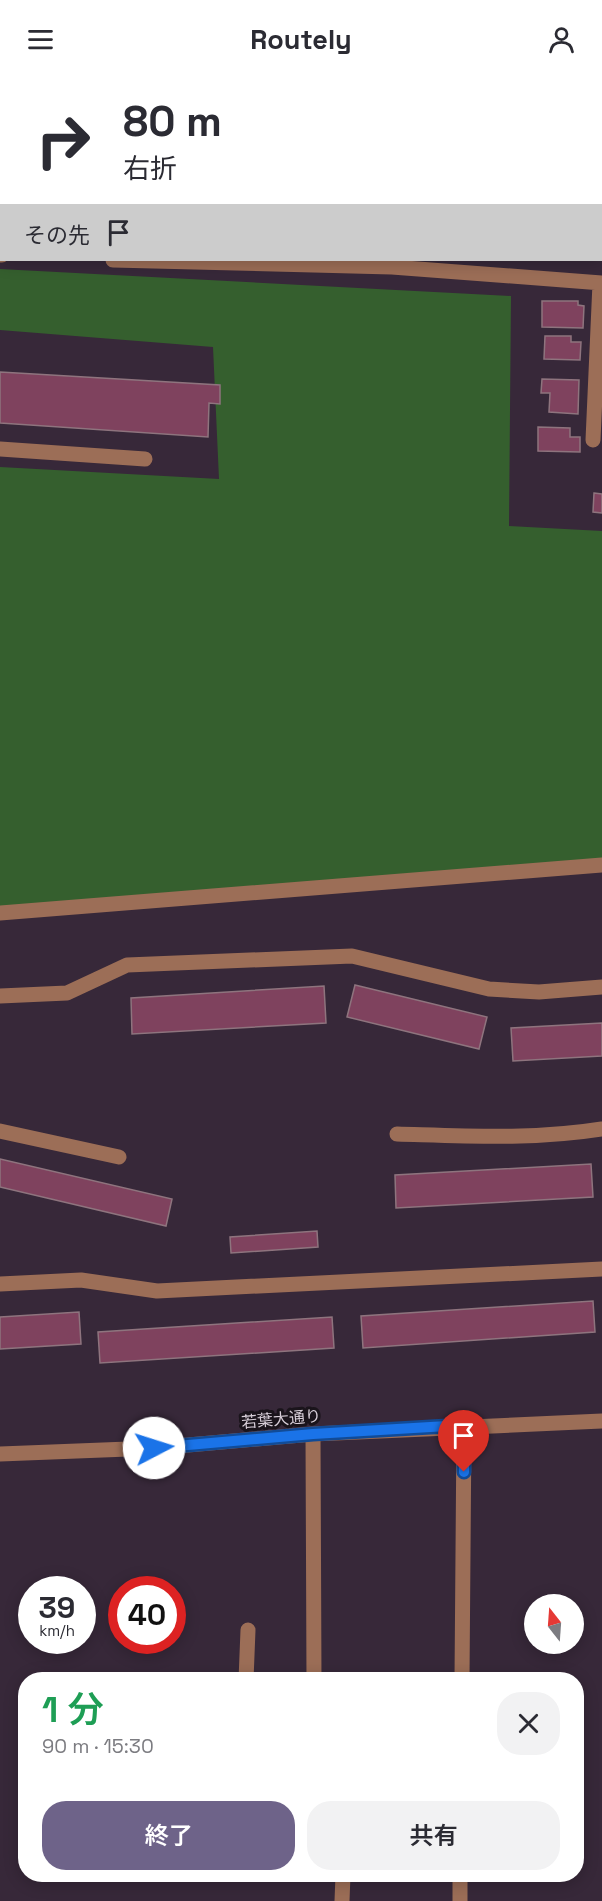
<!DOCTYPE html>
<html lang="ja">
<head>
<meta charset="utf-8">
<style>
  :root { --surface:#fff; --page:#f2f2f3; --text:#2b2b33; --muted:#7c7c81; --accent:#6e6389 }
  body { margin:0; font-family:"Space Grotesk","Noto Sans JP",sans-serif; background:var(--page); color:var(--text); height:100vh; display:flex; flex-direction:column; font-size:22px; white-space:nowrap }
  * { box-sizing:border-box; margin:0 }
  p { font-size:20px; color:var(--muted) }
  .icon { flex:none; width:33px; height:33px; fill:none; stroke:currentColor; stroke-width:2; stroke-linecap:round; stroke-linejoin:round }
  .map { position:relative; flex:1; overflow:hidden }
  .details { position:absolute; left:18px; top:1594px; width:566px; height:210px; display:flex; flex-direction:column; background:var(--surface); border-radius:24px; box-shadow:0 3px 15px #0003 }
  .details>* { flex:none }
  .hud { position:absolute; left:0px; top:0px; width:603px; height:183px; box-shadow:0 3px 15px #0003; background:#fff; color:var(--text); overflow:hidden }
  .needle { width:39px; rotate:343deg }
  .buttons { position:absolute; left:524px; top:1516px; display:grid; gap:12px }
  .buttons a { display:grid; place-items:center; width:60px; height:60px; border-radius:50%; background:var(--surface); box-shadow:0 3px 15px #0003; font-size:30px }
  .speed { position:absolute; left:18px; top:1498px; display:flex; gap:12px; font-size:30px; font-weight:700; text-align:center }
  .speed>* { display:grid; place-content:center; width:78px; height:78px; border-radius:50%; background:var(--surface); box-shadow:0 3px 15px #0003; line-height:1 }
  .speed small { font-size:15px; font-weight:400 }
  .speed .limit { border:9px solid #d22; background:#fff; color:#111 }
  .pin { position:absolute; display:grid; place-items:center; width:51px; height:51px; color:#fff; margin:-62px -26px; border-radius:50% 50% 50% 0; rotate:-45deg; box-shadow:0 0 6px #0007 }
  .pin .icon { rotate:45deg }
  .me { position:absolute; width:66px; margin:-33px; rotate:85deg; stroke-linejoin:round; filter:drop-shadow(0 0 4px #0008) }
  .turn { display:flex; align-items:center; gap:21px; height:126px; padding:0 24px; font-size:27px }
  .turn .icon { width:78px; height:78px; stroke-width:2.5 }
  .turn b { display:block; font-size:42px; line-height:51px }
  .then { display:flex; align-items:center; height:57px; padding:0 24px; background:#0003; gap:12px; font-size:22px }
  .round { display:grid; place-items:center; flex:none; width:63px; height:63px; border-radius:24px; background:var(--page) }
  .head { display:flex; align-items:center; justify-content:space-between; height:102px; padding:0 24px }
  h1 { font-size:36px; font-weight:600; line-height:45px; color:#1e9e55 }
  .cta { display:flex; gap:12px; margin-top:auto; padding:12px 24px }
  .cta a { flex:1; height:69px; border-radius:24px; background:var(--accent); color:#fff; font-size:24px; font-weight:600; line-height:69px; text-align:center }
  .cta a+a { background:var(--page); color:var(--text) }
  header { display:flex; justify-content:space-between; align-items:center; height:78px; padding:0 24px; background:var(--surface); font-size:27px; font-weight:600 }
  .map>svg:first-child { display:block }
  .forest { fill:#355f2e }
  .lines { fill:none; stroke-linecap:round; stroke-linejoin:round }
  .canal { stroke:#042137; stroke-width:27 }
  .building { fill:#7f425e; stroke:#8e747e; stroke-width:1.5 }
  .path { stroke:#756876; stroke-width:4; stroke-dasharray:1.5 4.5; stroke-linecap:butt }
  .minor { stroke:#9c6e57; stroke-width:15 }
  .route-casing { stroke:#114b97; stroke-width:15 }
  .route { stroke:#1a73e8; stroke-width:10 }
  .labels { text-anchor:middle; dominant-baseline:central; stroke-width:6; stroke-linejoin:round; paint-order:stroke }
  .street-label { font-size:16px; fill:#d7ced8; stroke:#1a141b }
</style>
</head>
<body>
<header><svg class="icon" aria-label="menu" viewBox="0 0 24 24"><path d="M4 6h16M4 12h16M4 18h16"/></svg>Routely<svg class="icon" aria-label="person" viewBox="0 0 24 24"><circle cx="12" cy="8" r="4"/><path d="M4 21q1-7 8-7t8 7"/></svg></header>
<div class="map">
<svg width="602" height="1823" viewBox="0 0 602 1823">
  <rect width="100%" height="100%" fill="#372839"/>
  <path class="forest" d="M0,191l511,27 -2,230 93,5v328l-602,48v-440l219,12 -6,-132 -213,-17z"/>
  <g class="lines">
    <path class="canal" d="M0,86h2"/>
  </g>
  <path class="building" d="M423,0h179v25v-23z
    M542,223h36v4l6,1 -1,22 -41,-1z
    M545,258h26v6h10l-1,18 -36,-1z
    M0,294l220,13v19l-11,-1 -1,34 -208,-14z
    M542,301l37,1 -1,34 -29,-2 1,-19h-9z
    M538,349l32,1v9h10v15l-42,-1z
    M594,415l8,1v19l-9,-1z
    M355,907l132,32 -8,32 -132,-32z
    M324,908l2,37 -194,11 -1,-36z
    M602,945v33l-89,5 -2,-33z
    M0,1081l172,40 -6,27 -166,-39z
    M591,1086l2,33 -197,11 -1,-33z
    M317,1153l1,16 -87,6 -1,-16z
    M593,1223l2,31 -232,16 -2,-32z
    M79,1234l2,32 -81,5v-32z
    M332,1239l2,31 -234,15 -2,-31z"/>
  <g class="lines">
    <path class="path" d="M0,103h2"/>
    <path class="minor" d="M170,0l1,2
      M215,2l5,-2
      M0,177h2
      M113,182l279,7 210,16
      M593,362l7,-157
      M0,371l145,10
      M0,835l602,-48
      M0,918l67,-3 60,-28 225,-9 137,33 50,3 63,-5
      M0,1053l119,26
      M397,1056c69,2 137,6 205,-5
      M0,1206l81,-4 76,11 445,-22
      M313,1356l1,246
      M0,1376l154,-6 159,-14 289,-13
      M246,1602l2,-50
      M462,1602l2,-255
      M342,1823l1,-26
      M460,1823v-26"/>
  </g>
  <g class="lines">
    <g class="route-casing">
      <path id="route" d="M154,1370l159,-14 151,-9v47"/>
    </g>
    <use href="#route" class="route"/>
  </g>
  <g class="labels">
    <g class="street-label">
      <text transform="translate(281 1341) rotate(-5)">若葉大通り</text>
    </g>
  </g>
</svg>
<div class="buttons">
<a><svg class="needle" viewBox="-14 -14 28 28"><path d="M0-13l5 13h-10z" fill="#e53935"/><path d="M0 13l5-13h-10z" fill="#7c7c81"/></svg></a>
</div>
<div class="speed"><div>39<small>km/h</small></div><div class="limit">40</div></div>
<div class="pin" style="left:464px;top:1394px;background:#d93025"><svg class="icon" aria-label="arrive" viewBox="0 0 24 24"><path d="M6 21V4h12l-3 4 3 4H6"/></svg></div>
<svg class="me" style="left:154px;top:1370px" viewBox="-20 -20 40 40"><circle r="19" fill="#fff"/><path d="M0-13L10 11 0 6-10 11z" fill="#1a73e8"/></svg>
<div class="hud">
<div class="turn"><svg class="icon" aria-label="right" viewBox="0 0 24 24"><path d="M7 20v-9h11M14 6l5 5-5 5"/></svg><div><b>80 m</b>右折</div></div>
<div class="then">その先<svg class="icon" aria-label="arrive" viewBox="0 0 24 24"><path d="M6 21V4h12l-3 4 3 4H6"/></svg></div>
</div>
<section class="details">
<div class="head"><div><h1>1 分</h1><p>90 m · 15:30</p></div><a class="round"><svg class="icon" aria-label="close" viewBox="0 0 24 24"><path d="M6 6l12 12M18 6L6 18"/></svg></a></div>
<div class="cta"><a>終了</a><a>共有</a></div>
</section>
</div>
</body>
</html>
